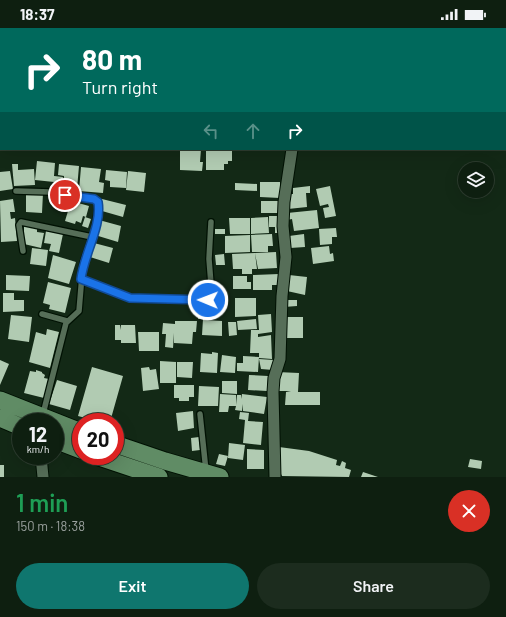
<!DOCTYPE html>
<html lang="en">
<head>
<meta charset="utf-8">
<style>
  :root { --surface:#0e1f10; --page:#1c2c1e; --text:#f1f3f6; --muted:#9ba29f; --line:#2e3d30; --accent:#0f766e }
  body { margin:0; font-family:Barlow,sans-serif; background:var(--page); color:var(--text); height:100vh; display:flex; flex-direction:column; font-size:15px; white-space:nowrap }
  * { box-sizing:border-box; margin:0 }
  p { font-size:13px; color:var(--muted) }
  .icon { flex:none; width:22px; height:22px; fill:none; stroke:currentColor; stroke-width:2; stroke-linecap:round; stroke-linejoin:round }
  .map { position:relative; height:449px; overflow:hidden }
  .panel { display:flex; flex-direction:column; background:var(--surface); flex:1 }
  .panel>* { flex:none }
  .banner { position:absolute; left:0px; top:0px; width:506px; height:122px; box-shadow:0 4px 16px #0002,0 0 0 1px var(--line); background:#00695c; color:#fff; overflow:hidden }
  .controls { position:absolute; left:458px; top:134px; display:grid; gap:8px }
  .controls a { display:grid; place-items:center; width:36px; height:36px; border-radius:50%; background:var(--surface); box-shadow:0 4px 16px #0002,0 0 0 1px var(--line); font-size:20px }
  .speed { position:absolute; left:12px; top:385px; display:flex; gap:8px; font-size:20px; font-weight:700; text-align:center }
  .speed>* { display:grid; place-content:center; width:52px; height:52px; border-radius:50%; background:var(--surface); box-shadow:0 4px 16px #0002,0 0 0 1px var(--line); line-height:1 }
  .speed small { font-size:10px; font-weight:400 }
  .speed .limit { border:6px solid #d22; background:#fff; color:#111 }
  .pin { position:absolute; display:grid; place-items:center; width:34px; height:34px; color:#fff; margin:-17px; border:2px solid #fff; border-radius:50%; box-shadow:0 1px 4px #0007 }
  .me { position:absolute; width:44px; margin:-22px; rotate:271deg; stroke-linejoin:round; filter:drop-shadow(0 0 3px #0008) }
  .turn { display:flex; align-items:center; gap:14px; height:84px; padding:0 16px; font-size:18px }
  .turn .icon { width:52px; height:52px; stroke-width:2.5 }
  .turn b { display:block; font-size:28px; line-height:34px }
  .lanes { display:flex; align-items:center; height:38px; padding:0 16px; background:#0003; justify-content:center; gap:20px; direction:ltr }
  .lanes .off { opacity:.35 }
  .round { display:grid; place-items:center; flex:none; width:42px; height:42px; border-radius:21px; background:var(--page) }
  .summary { display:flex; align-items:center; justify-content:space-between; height:68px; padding:0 16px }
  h1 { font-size:24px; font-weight:600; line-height:30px; color:#1e9e55 }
  .button { display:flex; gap:8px; margin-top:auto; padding:8px 16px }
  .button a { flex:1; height:46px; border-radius:24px; background:var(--accent); color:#fff; font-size:16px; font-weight:600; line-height:46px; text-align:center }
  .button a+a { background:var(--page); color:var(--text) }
  .status { display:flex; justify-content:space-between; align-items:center; height:28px; padding:0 20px; background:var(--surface); direction:ltr }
  .status svg { height:11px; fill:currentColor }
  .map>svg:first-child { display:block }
  .building { fill:#b1cbb2 }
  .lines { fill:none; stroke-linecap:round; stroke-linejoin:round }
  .service-casing { stroke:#001103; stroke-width:8 }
  .minor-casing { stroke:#001103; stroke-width:13 }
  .primary-casing { stroke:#001103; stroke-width:19 }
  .service { stroke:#566e58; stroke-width:5.5 }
  .minor { stroke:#566e58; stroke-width:11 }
  .primary { stroke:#608c65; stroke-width:17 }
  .route-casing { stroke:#114b97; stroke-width:10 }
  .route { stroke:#1a73e8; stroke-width:7 }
</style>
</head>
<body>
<div class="status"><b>18:37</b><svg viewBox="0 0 49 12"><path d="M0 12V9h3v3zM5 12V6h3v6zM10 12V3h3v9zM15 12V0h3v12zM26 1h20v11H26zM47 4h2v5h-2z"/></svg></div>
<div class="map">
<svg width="506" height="449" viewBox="0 0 506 449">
  <rect width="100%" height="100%" fill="#132916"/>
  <path class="building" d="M180,121h21l-1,13h3l-1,9 -22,-1z
    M206,121h26v12h-4v3h-4v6h-18z
    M37,133l18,2 -1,13 9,1 -2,11 -8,-1 1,-5 -19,-2z
    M12,136h6v6l16,-1 1,16 -21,1z
    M59,136l20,2 -2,23 -14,-1 1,-12 -6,-1z
    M81,139l20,2 -2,13 5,1 -1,10 -24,-2z
    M106,142l21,2 -1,16 -16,-1v-6l-5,-1z
    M10,143l3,18 -13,2v-19z
    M128,143l18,2 -2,19 -18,-2z
    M260,154h20v16l-20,-1z
    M235,155l22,1v7l-22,-1z
    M310,158v7h-4l1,14 -19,2 -2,-15h7v-6z
    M330,158l6,30 -11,2 -2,-10 6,-1 -1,-3 -8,2 -4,-17z
    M26,165h17l-1,20 -16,-1z
    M13,171l2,13h-5l1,7 4,-1 2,23 -16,1 -1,-41z
    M102,171l24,6 -3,12 -21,-6 1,-3 -3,-1z
    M71,173l18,5 -3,11 -3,-1 -2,7 -5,-2 -1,3 -10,-3z
    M261,173h21l-1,12h-20z
    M317,182l2,18 -25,3 -2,-12 -5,1v-7z
    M269,188h12v17h-6v-6h-6z
    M85,189l6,2 -3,9 -6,-2z
    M268,189l1,16 -18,1v-16z
    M229,190h21v16h-20z
    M99,192l22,6 -3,16 -23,-7z
    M24,198l13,2v4l7,1 -3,15 -17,-4z
    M336,200l1,9h-5v7l-12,1 -1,-16z
    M215,201h10v5h-10z
    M46,203l17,3 -4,19 -10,-2 2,-7 -7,-1z
    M272,206l1,12h-5v6h-16l-1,-17z
    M304,206l1,13 -15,1 -1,-12z
    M250,207v17l-25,1v-17z
    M94,215l19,5 -4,15 -19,-6z
    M329,218l1,8 3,-1 1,8 -21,3 -2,-16z
    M32,220l16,2 -2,16 -16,-2z
    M276,224l1,16 -19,1 -3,-16z
    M255,225l2,16h-5v5h-10v-5h-9l-1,-15z
    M224,226l1,11h-9l-1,-10z
    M53,227l23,7 -7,22 -21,-6z
    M279,246v11h-7v5h-19v-15z
    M6,247l24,1 -1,15 -23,-1z
    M289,247l18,2 -2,18 -18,-4z
    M233,248h14v6h4v7h-18z
    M48,254l23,6 -6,25 -16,-4 1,-4 -7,-2z
    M3,265h11v7h10v11l-21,1z
    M235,270h21v18l-21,1z
    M284,272h13v6l-13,1z
    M198,284h7l-1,8 18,1v15l-20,-1 1,-16h-5z
    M271,286l1,18 -14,2v3l13,-2 1,24 -13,-1v-5h-9l1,-23h8l-1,-15z
    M11,287l21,2 -3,25 -21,-3z
    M283,289h20v21h-20z
    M256,291l1,10 -19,1 -1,-9z
    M175,293h22l-1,11h-3l-1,12 -18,-1v-10l-1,15 -8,-1 1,-13h-4l1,-11 12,1z
    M228,294h8l1,13 -8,1z
    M115,297h5v5l1,-5h14l1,18h-15v-3h-6z
    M47,301l12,3 -9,36 -21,-6 7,-30 10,3z
    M138,304h21v19h-20z
    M212,324l6,1 -1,20 -17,-1 1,-19 11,1z
    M222,327l14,2 -1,16 -15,-1z
    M243,328l16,1 -1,15 -21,-1v-8h6z
    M259,331l15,1 -1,10 -12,-1z
    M0,332l9,4 -9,21z
    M160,333l16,1v21h-16z
    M177,334h16l-1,16 -15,-1z
    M92,339l31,9 -13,46h-9l-23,-6z
    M149,339l1,3 6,-1 3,20 -16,2 -2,-23z
    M36,342l6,2v1l3,2 -1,3 5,1 -5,19 -20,-5 6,-22 6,1z
    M277,344l22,1 -1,19h22v13h-35l1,-13 5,-1h-15z
    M249,347l19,1 -1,15 -19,-1z
    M57,352l20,6 -7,24 -21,-6z
    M222,353h15v13l-15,-1z
    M174,357h20v12h-5v4h-10v-3h-5z
    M199,358l20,1 -1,19h-20z
    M220,366l16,1v10l1,-10h4v4l1,-5 25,3 -3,17 -21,-3v-7l-1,7 -7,-1 1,-4h-7l-1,6h-9z
    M193,383l1,17 -16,3 -2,-18z
    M240,384l9,1 -1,8 15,1 -2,23 -18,-2 2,-23 -6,-1z
    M199,409l1,13 -8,1 -1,-13z
    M229,415l16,2 -2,15 -15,-2z
    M279,419l30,4 28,9 -1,5 4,1 2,-5 4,2 -1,5 6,2 -2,7 -67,-1 -3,-6z
    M247,421l17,1v19h-17z
    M219,426l9,2 -3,10 -9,-2z
    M470,431l12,2 -1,8 -13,-2z
    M0,437h4v12h-4z
    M363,444l15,5h-17z"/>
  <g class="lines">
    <g class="service-casing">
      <path id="service" d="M16,163l35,1 43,7 4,3v4l-3,23 -12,34 -4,48 -13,12 -23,91
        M23,223l-4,-26 2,-3 71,15
        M81,251l49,19 79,2 3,-3 -3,-38 2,-37
        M42,286l25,7
        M200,386l6,57"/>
    </g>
    <g class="minor-casing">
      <path id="minor" d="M41,428l2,21
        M275,449l-2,-85 1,-14 6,-19 2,-63 4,-39 -3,-31 1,-24 8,-53"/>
    </g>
    <g class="primary-casing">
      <path id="primary" d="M0,372l81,32
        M0,390l21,9
        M55,412l26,10
        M115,416l50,17 55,16
        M96,428l63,21"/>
    </g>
    <use href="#service" class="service"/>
    <use href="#minor" class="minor"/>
    <use href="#primary" class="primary"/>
  </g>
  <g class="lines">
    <g class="route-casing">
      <path id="route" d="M65,167l29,4 4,3c4,24 -14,52 -17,77l49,19 78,2"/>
    </g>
    <use href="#route" class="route"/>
  </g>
</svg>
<div class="controls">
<a><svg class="icon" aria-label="layers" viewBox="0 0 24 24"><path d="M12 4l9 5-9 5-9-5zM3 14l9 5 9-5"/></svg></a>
</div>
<div class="speed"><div>12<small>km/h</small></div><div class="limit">20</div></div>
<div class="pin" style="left:65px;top:167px;background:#d93025"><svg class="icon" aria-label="arrive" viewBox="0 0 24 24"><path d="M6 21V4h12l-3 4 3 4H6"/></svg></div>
<svg class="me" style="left:208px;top:272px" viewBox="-20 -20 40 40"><circle r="17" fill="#1a73e8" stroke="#fff" stroke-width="3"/><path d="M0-11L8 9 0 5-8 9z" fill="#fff"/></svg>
<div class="banner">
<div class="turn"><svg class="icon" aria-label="right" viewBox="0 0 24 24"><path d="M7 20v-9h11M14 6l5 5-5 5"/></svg><div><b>80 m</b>Turn right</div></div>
<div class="lanes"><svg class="icon off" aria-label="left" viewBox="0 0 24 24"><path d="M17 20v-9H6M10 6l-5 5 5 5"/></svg><svg class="icon off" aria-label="ahead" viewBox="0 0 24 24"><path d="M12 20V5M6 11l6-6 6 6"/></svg><svg class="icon" aria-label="right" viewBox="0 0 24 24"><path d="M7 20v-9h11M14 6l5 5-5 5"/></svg></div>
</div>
</div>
<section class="panel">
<div class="summary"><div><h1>1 min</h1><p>150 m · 18:38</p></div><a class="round" style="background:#d93025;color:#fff"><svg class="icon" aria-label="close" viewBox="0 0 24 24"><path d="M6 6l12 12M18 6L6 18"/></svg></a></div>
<div class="button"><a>Exit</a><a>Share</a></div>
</section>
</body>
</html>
